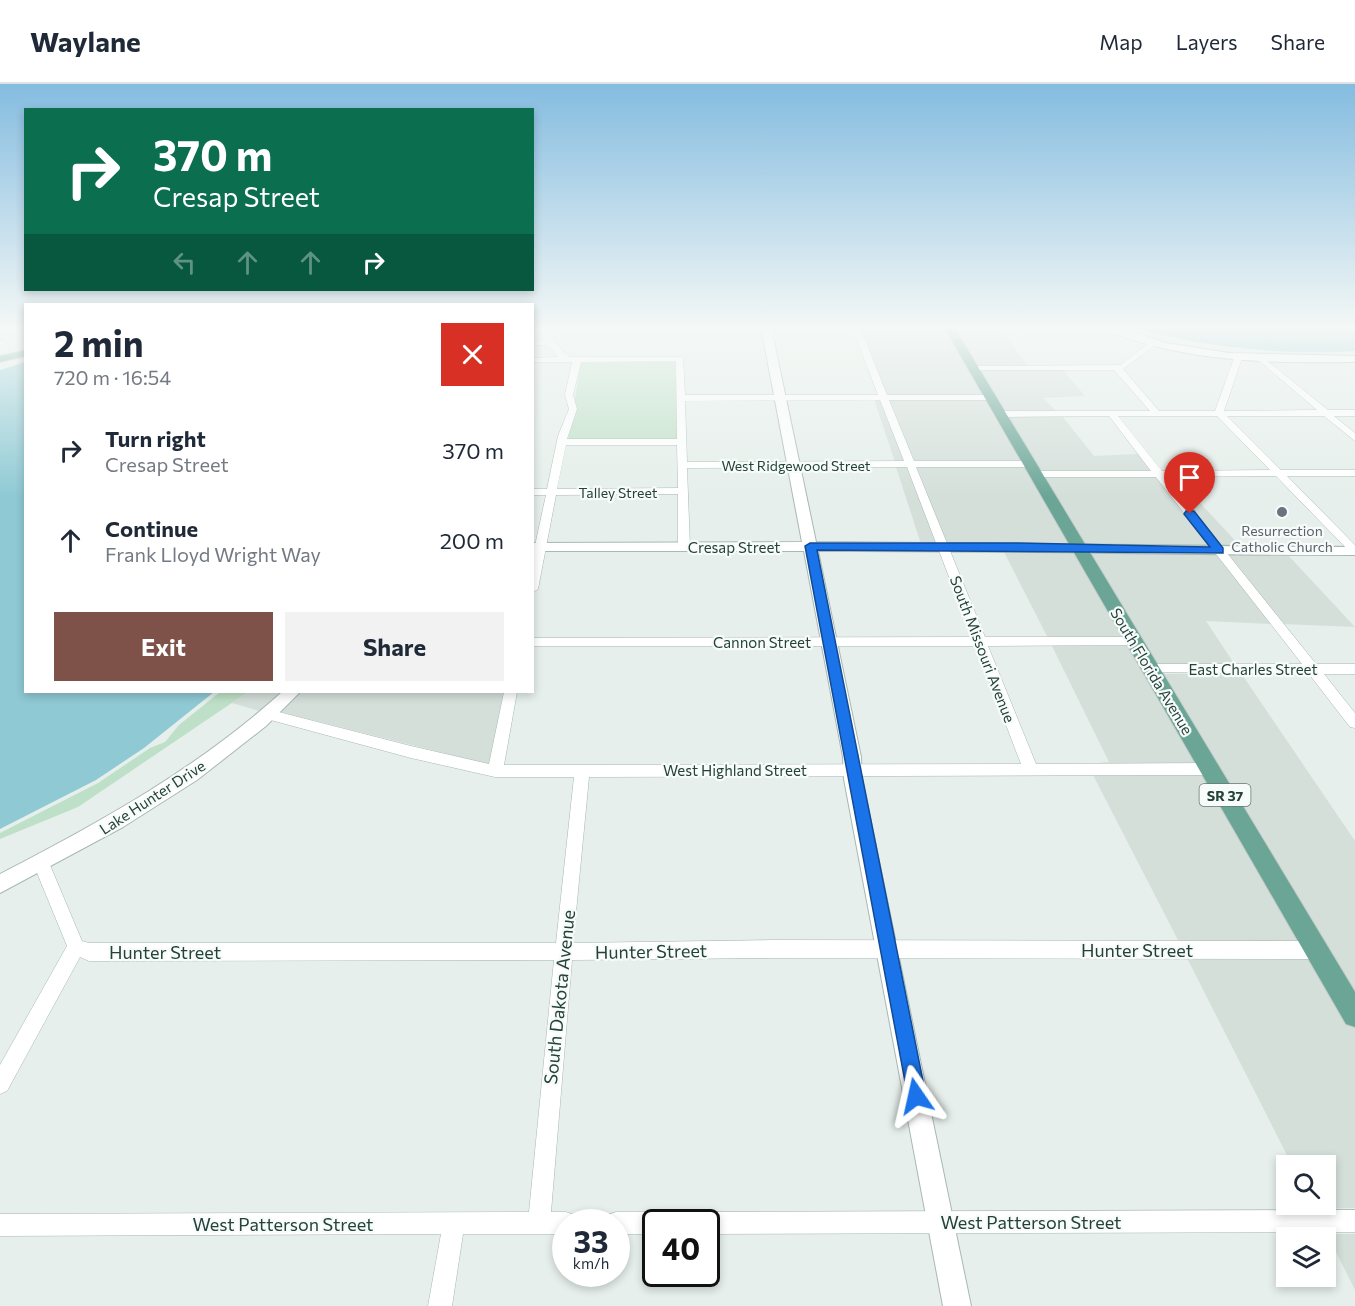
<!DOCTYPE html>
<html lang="en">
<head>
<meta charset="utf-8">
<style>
  :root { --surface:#fff; --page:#f2f2f3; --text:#1f2937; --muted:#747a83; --line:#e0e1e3; --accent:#7f5249 }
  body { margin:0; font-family:Commissioner,sans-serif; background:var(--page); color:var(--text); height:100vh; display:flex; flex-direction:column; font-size:22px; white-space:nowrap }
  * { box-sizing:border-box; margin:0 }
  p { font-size:20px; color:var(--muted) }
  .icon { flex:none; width:33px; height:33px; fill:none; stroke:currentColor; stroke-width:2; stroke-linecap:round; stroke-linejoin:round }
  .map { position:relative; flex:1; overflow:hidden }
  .details { position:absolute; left:24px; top:219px; width:510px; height:390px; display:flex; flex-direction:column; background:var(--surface); border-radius:0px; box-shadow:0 3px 9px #0003 }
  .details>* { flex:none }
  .top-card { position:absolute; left:24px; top:24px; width:510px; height:183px; border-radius:0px; box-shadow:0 3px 9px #0003; background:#0b6e4f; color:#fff; overflow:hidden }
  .tools { position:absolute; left:1276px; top:1071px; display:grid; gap:12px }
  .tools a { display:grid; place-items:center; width:60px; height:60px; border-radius:0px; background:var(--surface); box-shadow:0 3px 9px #0003; font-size:30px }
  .speed { position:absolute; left:552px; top:1125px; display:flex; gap:12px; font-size:30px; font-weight:700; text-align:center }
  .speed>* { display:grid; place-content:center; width:78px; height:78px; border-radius:50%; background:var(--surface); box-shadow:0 3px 9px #0003; line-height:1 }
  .speed small { font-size:15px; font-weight:400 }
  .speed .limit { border:3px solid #111; border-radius:9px; background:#fff; color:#111 }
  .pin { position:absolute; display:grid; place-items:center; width:51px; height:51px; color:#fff; margin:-62px -26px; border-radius:50% 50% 50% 0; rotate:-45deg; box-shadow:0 0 6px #0007 }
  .pin .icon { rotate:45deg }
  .me { position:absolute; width:66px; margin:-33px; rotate:349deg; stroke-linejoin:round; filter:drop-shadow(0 0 4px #0008) }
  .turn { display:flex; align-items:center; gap:21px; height:126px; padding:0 30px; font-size:27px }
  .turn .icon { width:78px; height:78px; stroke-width:2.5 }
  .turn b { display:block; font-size:42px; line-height:51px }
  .lanes { display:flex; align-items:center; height:57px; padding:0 30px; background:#0003; justify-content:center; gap:30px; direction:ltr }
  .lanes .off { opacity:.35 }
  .round { display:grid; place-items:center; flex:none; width:63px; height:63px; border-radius:0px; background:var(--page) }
  .head { display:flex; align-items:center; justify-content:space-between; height:102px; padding:0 30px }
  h1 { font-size:36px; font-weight:700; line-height:45px }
  .button { display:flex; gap:12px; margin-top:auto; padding:12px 30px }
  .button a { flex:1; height:69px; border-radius:0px; background:var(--accent); color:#fff; font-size:24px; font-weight:700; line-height:69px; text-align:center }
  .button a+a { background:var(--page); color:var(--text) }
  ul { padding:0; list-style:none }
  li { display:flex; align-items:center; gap:18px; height:90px; padding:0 30px }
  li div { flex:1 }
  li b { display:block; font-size:22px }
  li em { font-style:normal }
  header { display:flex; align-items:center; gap:36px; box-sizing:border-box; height:84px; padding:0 30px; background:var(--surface); border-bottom:2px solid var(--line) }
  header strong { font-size:28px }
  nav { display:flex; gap:33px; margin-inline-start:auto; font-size:21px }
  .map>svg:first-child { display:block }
  .built { fill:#d4dfda }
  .green { fill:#bfe0c8 }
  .water { fill:#8ec9d4 }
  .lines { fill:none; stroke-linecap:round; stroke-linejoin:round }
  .minor-casing { stroke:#a8b8b2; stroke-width:1 }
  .tertiary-casing { stroke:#a8b8b2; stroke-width:2 }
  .primary-casing { stroke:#c2cac8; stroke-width:2 }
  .minor { fill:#fff; fill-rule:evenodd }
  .tertiary { fill:#fff; fill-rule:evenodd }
  .primary { fill:#6aa596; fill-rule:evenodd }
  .route { fill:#1a73e8; stroke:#114b97; stroke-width:1.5 }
  .worship-dot { fill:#6b7280; stroke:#f7fbf9; stroke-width:2 }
  .labels { text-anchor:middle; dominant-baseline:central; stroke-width:4.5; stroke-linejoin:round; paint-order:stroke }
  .far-street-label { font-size:14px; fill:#24423a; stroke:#f7fbf9 }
  .far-worship-label { font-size:14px; fill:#5b616d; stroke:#f7fbf9 }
  .shield { fill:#f7fbf9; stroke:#637a73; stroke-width:1.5 }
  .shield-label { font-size:14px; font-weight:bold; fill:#24423a }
  .street-label { font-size:15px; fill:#24423a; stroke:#f7fbf9 }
  .near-street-label { font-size:18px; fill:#24423a; stroke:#f7fbf9 }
</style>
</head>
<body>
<header>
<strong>Waylane</strong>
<nav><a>Map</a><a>Layers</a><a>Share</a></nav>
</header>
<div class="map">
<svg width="1355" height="1222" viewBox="0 0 1355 1222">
  <rect width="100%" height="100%" fill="#e6efeb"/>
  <path class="built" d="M859,243h87l40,68h-100z
    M952,243h89l-41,1 27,38h-52z
    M1062,285l23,27 -42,2 14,14h-54l-25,-42z
    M874,315h6l25,63h-10z
    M887,315h101l37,63h-112z
    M1006,332h56l32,40 44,-2 13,17h-112z
    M896,383h11l31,76 -17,1z
    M915,383h113l45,78 -126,-2z
    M1155,392l57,72 -129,-3 -41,-68z
    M1164,392h11l67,72h-21z
    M1003,466l74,1 50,86 -79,1z
    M1087,468l130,2 54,70 -65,-3 29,44h-81z
    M1226,470h61l68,73 -73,-3z
    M1052,562h80l69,118h-114l22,-2z
    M1241,589l114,168v161l-195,-328z
    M248,608h38l-23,20 -31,-9z
    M299,608h207l-15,73 -214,-54z
    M1093,691h115l97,167h-126z
    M1187,874h127l41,71v179l-41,1 -2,-4 14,-1v-38l-34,-1z
    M1327,1150h28v56z"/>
  <path class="green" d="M581,277h94l3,79h-110z
    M220,608h28l-170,115 -78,32v-6l98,-50 52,-35 15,-6 14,-17z"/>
  <path class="water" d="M1133,243h222v24c-68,5 -157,-4 -222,-24z
    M25,278l1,330h188l-70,56 -48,32 -96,49v-459z"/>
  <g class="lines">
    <g class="minor-casing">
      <path id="minor" d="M543,243h22l-16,4c3,8 14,22 21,26h113l2,38h193l-26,-68h8l27,68h107v4l-3,1h-102l25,61h116l5,3 -5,3h-114l69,170h150l6,4 -6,4 -147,1 48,118 174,-1 5,2 2,4 -2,4 -5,2 -621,2 -16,166 200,-3 544,1 6,3 3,6 -3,6 -6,3 -544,-1 -201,2 -21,252h15l8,3 3,7h-11v12h-103l-11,72h-24l13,-72 -441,2v-22l529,-2 25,-252 -465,1 -9,-4 -73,134 -7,3v-29l67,-119 -34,-83 2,-5 6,-2 6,2 35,83 7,2h467l18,-166h-79l-84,-19 -144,-39 -5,-1 -2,-4 2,-4 5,-1 144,37 78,18 15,-72h13l-13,73 517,-1 -45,-118h-444v-8l440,-1 -65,-170 -220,1 3,79 -6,3 -6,-3v-53l-122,1 -18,94 -6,4v-34l14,-64h-14v-6h15l11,-53 11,-27 -4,-14 7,-33h-40v-4l26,-1c-10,-13 -7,-13 -26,-11v-4l13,-2 -3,-8 -10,1v-4zM676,277l1,78h-110l10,-30 -4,-14 8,-33zM880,316l24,61 -217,1 -2,-61zM566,361h111l1,43 -121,1z
        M0,257h5l1,2 -6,2z
        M1151,257l7,2 -35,26 36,42h56l20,-56 4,-2 4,2 -19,56 93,-1 -60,-51v-4h3l68,55h27v6h-21l21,17v8l-31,-25h-97l54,54h74v6h-68l68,69v9l-4,-1 -75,-77 -110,1 150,187h39v10h-31l31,39v15l-5,-1 -41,-53 -162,-2 -2,-3 7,-5h150l-146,-187h-120l-5,-3 5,-3h115l-42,-55 -108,1 -4,-3 4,-3h149l-36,-41h-141l-4,-2 4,-2 148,-1zM1118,332h99l53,54 -108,1z
        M1355,1126v22l-649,2v-12h-11l3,-7 8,-3z
        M616,1128h40l8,3 3,7h-11v12h-40v-12h-11l3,-7z"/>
    </g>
    <g class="tertiary-casing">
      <path id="tertiary" d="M761,243h10l45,215c180,0 359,5 539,5v8c-179,0 -358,-5 -537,-4l43,206 1,22 109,527h-28l-99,-527 -1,-22 -39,-206h-272v-8l270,-1z
        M1104,243h14l48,16 63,10 126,3v6c-69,1 -140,1 -208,-18 -14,-4 -31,-8 -43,-17z
        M282,608h18l-34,34 -69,54 -74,47 -123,66v-19c101,-52 198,-106 282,-182z"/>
    </g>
    <g class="primary-casing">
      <path id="primary" d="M944,243h10l401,665v35l-9,-3z
        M26,266v6l-26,6v-6z"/>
    </g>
    <use href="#minor" class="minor"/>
    <use href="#tertiary" class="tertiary"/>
    <use href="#primary" class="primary"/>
  </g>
  <linearGradient id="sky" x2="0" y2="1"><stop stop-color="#84bce0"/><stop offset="0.59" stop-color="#f4f8f6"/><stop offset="1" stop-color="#f4f8f6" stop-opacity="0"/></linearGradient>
  <rect width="1355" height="414" fill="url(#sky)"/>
  <path class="route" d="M1186,427h8l29,37v5l-406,-3 109,546 -3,7 -7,3 -7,-3 -104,-557 5,-3h209l191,4 -26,-33z"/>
  <circle class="worship-dot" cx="1282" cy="428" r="6"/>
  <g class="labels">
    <g class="far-street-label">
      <text x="796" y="381">West Ridgewood Street</text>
      <text x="618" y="408">Talley Street</text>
    </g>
    <g class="far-worship-label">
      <text x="1282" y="446">Resurrection<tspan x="1282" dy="16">Catholic Church</tspan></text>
    </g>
    <rect class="shield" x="1199.5" y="700" width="51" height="22" rx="4.5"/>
    <g class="shield-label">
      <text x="1225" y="711">SR 37</text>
    </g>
    <g class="street-label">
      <text x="734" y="463">Cresap Street</text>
      <text x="762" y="558">Cannon Street</text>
      <text transform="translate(983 565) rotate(69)">South Missouri Avenue</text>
      <text x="1253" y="585">East Charles Street</text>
      <text transform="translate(1152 587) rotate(59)">South Florida Avenue</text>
      <text x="735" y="686">West Highland Street</text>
      <text transform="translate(152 713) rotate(-33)">Lake Hunter Drive</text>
    </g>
    <g class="near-street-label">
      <text x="1137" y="866">Hunter Street</text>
      <text transform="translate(651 867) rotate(-1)">Hunter Street</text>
      <text x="165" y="868">Hunter Street</text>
      <text transform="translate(559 913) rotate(-84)">South Dakota Avenue</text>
      <text x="1031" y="1138">West Patterson Street</text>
      <text x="283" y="1140">West Patterson Street</text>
    </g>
  </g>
</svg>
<div class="tools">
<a><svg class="icon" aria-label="search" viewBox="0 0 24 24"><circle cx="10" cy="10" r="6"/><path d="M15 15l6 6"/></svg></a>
<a><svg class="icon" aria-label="layers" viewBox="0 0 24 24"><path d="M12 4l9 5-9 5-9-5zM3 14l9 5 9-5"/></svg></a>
</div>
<div class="speed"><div>33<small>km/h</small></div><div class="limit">40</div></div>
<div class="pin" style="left:1190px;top:430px;background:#d93025"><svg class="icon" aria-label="arrive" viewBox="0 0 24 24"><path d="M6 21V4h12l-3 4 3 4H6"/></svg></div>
<svg class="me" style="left:916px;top:1012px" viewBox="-20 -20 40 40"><path d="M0-17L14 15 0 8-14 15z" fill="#1a73e8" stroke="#fff" stroke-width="4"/></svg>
<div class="top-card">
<div class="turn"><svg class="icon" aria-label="right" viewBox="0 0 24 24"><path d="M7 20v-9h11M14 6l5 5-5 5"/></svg><div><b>370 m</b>Cresap Street</div></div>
<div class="lanes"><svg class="icon off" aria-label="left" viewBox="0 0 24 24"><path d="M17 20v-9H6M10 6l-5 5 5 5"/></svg><svg class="icon off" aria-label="ahead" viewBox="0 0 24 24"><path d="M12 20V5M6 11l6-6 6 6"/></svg><svg class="icon off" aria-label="ahead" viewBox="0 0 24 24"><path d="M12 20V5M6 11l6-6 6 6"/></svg><svg class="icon" aria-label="right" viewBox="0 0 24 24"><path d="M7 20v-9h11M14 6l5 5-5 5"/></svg></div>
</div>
<section class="details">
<div class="head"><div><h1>2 min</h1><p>720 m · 16:54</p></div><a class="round" style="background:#d93025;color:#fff"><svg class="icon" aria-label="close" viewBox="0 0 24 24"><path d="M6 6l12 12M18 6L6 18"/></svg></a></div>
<ul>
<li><svg class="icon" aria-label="right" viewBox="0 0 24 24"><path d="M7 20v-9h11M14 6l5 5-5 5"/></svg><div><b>Turn right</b><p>Cresap Street</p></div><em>370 m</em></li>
<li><svg class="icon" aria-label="ahead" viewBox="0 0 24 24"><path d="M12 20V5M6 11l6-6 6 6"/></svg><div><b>Continue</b><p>Frank Lloyd Wright Way</p></div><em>200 m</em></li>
</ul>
<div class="button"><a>Exit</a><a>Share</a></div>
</section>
</div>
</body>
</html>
